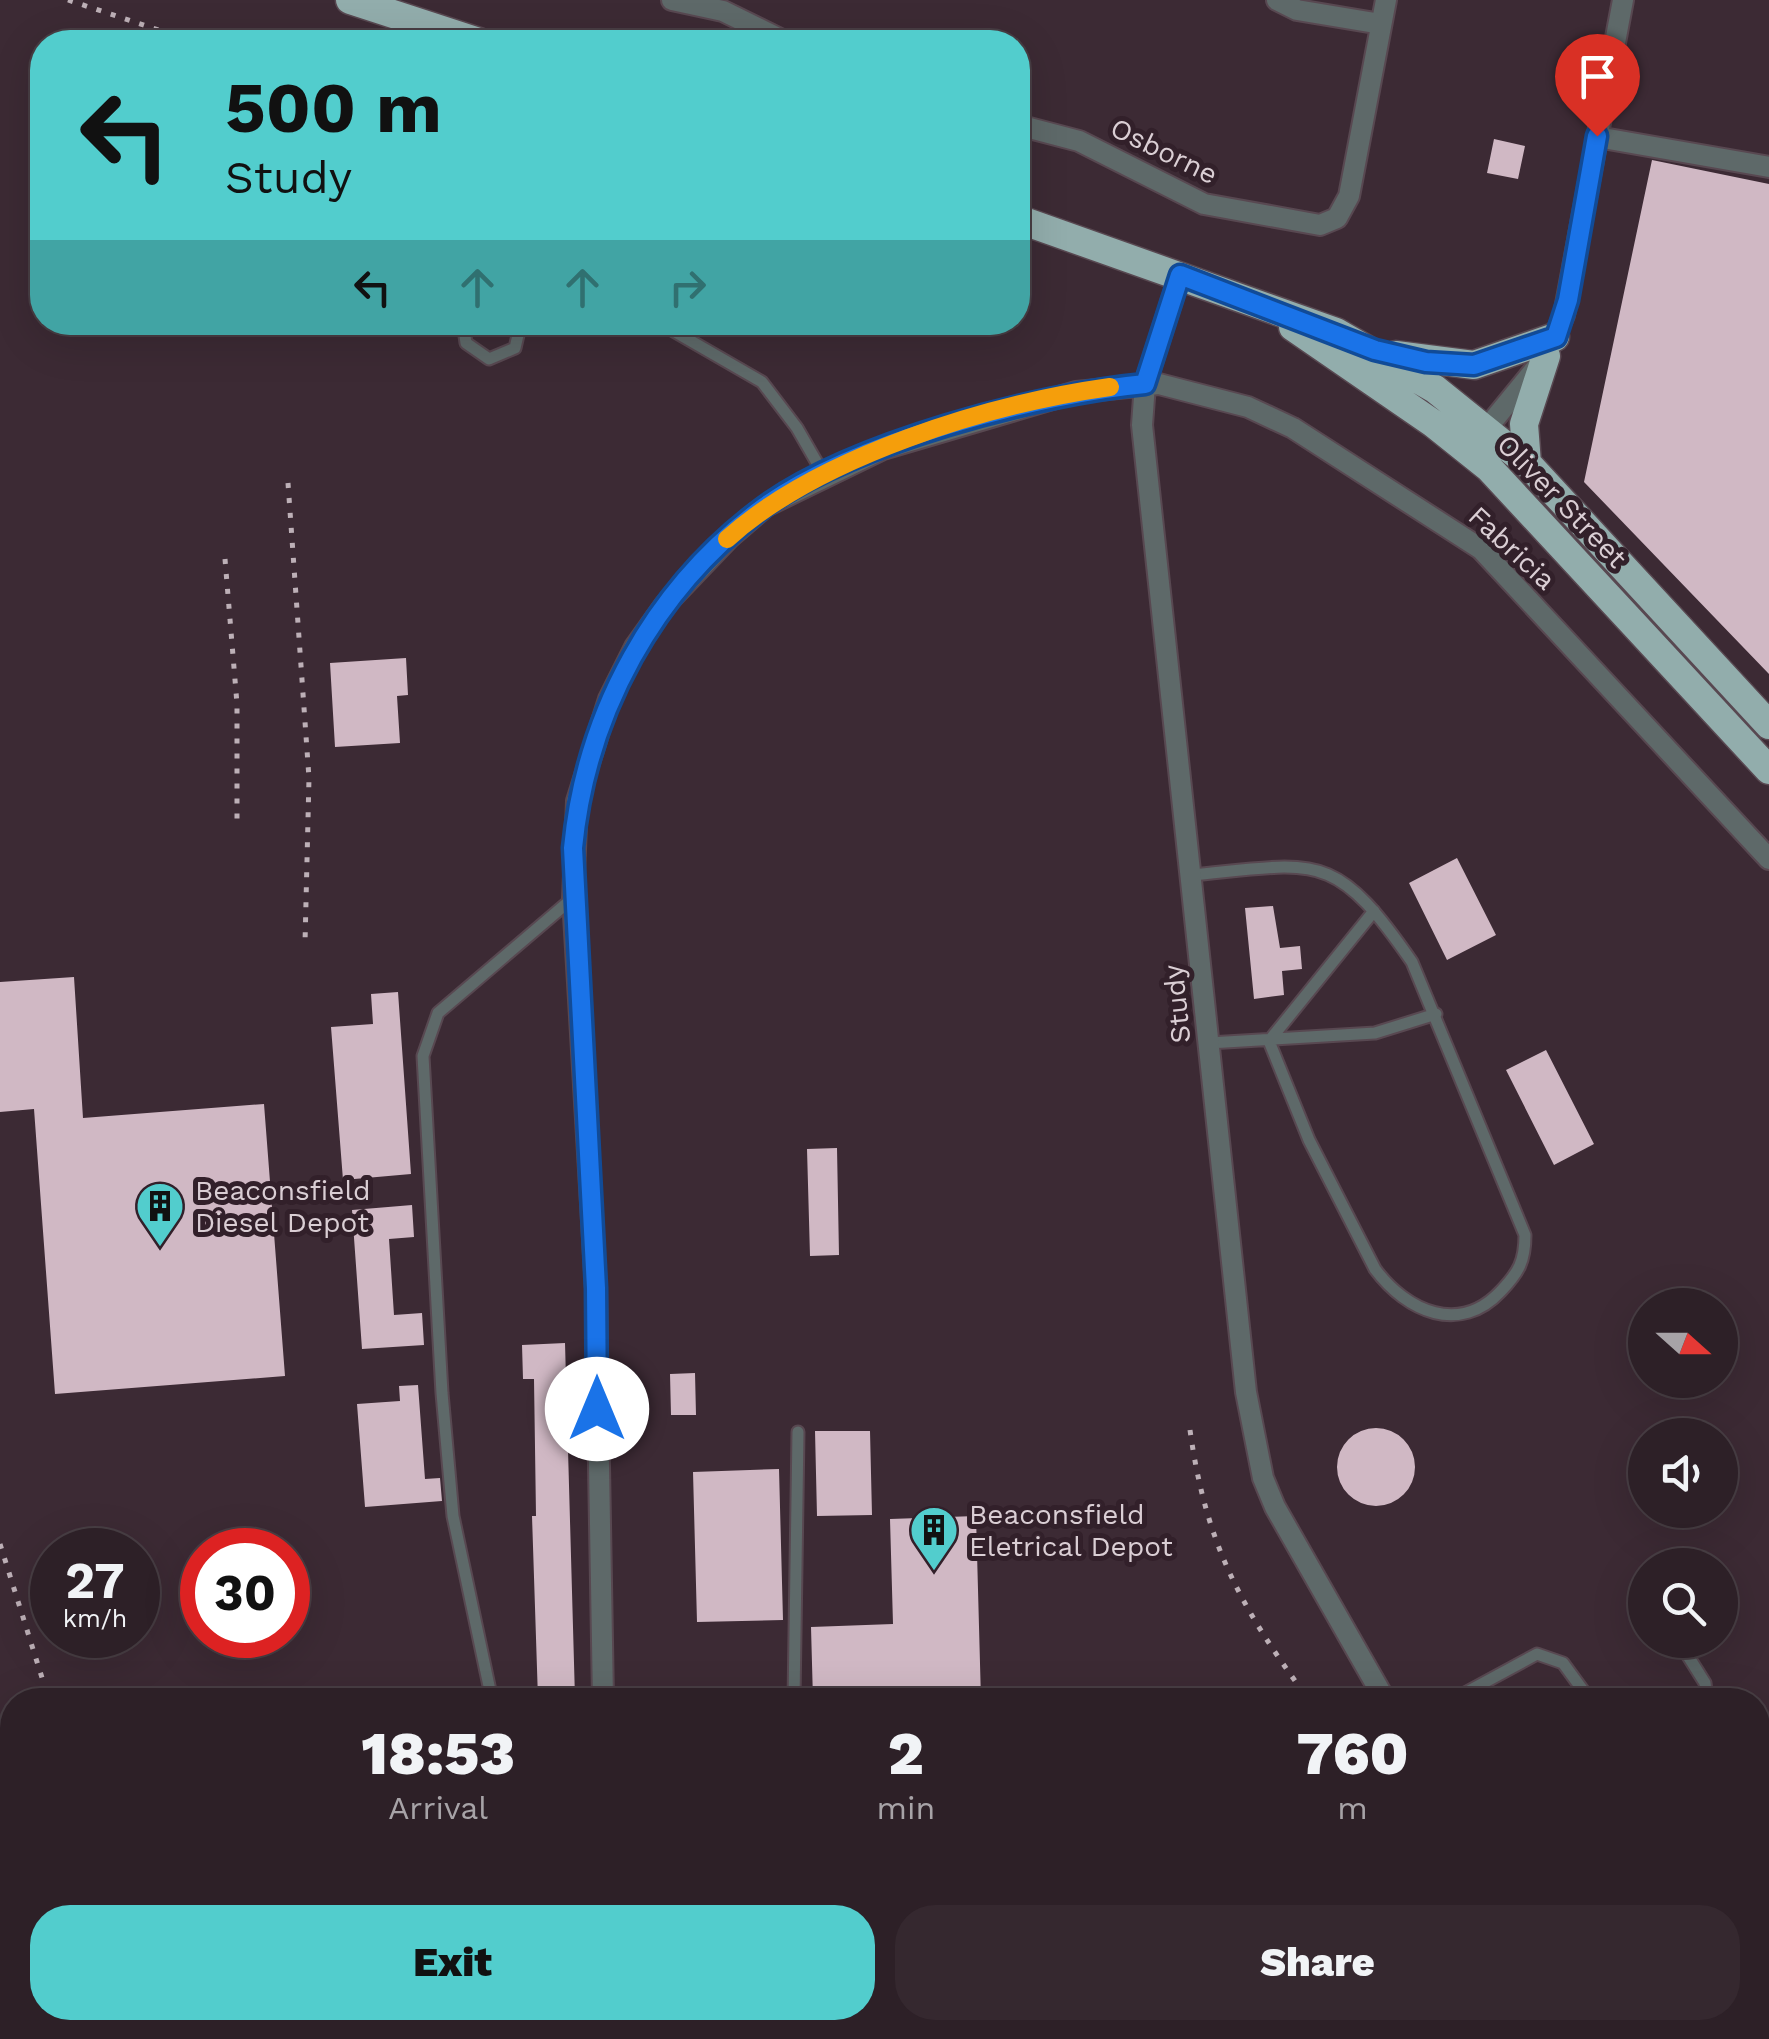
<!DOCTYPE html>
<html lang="en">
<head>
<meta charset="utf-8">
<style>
  :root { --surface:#2d2027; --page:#35282f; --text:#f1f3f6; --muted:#a7a3a7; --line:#483e44; --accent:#52cdcd }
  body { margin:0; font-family:"Work Sans",sans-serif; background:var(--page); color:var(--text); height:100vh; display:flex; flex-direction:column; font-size:38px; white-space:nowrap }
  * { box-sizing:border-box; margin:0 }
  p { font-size:32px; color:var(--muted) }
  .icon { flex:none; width:55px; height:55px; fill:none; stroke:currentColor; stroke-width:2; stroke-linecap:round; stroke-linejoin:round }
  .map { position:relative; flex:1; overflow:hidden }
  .side { position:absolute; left:0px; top:1688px; width:1770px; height:352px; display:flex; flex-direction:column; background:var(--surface); border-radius:40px 40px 0 0; box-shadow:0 10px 40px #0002,0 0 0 2px var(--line) }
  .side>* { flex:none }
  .top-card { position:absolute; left:30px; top:30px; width:1000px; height:305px; border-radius:40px; box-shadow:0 10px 40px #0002,0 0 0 2px var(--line); background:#52cdcd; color:#111; overflow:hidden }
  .needle { width:65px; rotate:111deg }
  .buttons { position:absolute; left:1628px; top:1288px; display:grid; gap:20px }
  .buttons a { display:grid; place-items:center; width:110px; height:110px; border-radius:50%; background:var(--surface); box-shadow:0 10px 40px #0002,0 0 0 2px var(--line); font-size:50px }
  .speed { position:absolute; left:30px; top:1528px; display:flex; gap:20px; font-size:50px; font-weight:700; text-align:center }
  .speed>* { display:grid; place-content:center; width:130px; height:130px; border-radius:50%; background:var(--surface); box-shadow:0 10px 40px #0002,0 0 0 2px var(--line); line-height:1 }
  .speed small { font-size:25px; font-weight:400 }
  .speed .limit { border:15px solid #d22; background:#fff; color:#111 }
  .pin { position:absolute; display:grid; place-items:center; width:85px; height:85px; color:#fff; margin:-102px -42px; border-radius:50% 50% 50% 0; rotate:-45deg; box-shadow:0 0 10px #0007 }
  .pin .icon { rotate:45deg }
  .me { position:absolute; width:110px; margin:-55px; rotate:0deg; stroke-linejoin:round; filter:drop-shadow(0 0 8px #0008) }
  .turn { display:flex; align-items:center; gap:35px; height:210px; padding:0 30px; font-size:45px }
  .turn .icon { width:130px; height:130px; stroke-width:2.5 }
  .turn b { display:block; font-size:70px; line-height:85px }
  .lanes { display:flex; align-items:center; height:95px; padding:0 30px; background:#0003; justify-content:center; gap:50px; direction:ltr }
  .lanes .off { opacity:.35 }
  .eta { display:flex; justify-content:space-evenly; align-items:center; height:170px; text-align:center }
  .eta b { font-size:60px; font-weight:800; line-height:70px }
  .button { display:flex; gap:20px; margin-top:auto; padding:20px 30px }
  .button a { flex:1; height:115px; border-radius:40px; background:var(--accent); color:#111; font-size:40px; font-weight:800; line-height:115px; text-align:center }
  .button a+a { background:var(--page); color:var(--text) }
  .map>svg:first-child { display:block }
  .building { fill:#d0b8c4 }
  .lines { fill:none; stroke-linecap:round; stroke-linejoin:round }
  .service-casing { stroke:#584851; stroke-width:15 }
  .minor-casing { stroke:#584851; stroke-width:24 }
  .tertiary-casing { stroke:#584851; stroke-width:24 }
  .trunk-casing { stroke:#584851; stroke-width:31 }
  .service { stroke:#5e6969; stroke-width:11 }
  .minor { stroke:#5e6969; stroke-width:20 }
  .tertiary { stroke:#5e6969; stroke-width:20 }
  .trunk { stroke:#92adac; stroke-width:28 }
  .rail { stroke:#bdb0b7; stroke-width:5; stroke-dasharray:5 10; stroke-linecap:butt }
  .route-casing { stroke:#114b97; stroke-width:25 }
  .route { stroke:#1a73e8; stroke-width:18 }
  .slow { stroke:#f59e0b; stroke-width:18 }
  .labels { text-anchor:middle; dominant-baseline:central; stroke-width:10; stroke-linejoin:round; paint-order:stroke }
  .street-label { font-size:28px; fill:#daced4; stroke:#32202a }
  .poi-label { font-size:28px; fill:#daced4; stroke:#32202a; text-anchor:start }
</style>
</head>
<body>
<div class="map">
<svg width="1769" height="2039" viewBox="0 0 1769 2039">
  <rect width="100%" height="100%" fill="#3c2a34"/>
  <path class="building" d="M1494,139l31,7 -7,33 -31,-6z
    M1652,160l117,24v490l-185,-192z
    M406,658l2,37 -11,1 3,47 -65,4 -5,-84z
    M1457,858l39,77 -49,25 -38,-77z
    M1273,906l7,42 20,-2 2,23 -20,2 2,24 -30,4 -9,-91z
    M74,977l9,141 181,-14 21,272 -230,18 -21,-285 -34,3v-130z
    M398,992l13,182 -68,6 -12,-153 42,-3 -2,-30z
    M1546,1050l48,94 -40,21 -48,-95z
    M837,1148l2,107 -29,1 -3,-107z
    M412,1205l2,32 -25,2 5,76 28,-2 2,32 -62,4 -10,-139z
    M565,1343l10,355 -37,1 -6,-183h4l-2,-137h-11l-1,-34z
    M695,1373l1,42h-25l-1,-41z
    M418,1385l7,94 15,-1 2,23 -77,6 -8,-103 43,-3 -1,-15z
    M1337 1467a39 39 0 1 1 78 0a39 39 0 1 1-78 0Z
    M815,1431h55l2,84 -55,1z
    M779,1469l4,151 -86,2 -4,-150z
    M976,1516l5,184h-168l-2,-73 82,-3 -3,-105z"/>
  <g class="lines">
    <g class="service-casing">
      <path id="service" d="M463,322l3,21 23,16 26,-11 6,-26
        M658,322l104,60 35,46 27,47
        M1191,875c127,-12 143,-26 221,87l113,273c0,26 -6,37 -24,56 -41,44 -94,21 -126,-22l-66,-129 -40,-99 105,-130
        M1209,1043l166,-10 61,-19
        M1678,1640l27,43 2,17
        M492,1700l-39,-184 -11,-123 -19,-337 15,-43 135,-115
        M794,1700l4,-268
        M1452,1700l85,-46 26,9 27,37
        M1758,1982l8,-25
        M774,2028v11
        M1350,2028l15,11
        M453,2039l1,-11
        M1737,2039l4,-11"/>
    </g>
    <g class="minor-casing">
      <path id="minor" d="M672,0l51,11 63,31
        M1277,0l20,10 84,14
        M1018,125l61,16 125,63 116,21 17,-7 12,-22 37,-196
        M1597,137l172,30
        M1180,275l-35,109 -3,41 104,967 17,86 12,29 110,193
        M603,1700l-7,-411 -23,-391 4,-97 32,-102 26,-52 30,-42 64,-67 37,-32 117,-57 193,-57 83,-8 89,23 45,21 188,121 288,310
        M615,2028v11
        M1575,2028l6,11"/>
    </g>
    <g class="tertiary-casing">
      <path id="tertiary" d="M1478,439l68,-83 18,-41 59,-315"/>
    </g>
    <g class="trunk-casing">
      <path id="trunk" d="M350,0l129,42
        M1018,219l318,113 99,57 92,74 242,262
        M1293,327l141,97 55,44 280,302
        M1396,355l78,10 81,-28
        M1527,463l-3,-39 22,-68"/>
    </g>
    <use href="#service" class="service"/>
    <use href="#minor" class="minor"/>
    <use href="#tertiary" class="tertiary"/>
    <use href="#trunk" class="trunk"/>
    <path class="rail" d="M68,0l127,42
      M288,483l21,295 -4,165
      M225,559l12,145v121
      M1190,1430c16,115 51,178 119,270
      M0,1544l49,156
      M157,2028l2,11
      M1510,2028l7,11
      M1151,2039l2,-6"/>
  </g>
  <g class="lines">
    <g class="route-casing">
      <path id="route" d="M597,1409l-1,-121 -23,-440c13,-135 81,-260 191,-341 88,-64 273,-113 381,-123l35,-109 195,75 51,12 48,3 82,-28 12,-37 29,-164"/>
    </g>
    <use href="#route" class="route"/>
    <path class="slow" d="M727,539c92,-83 262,-135 383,-152"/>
  </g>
  <defs>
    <g id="building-pin" transform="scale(2.5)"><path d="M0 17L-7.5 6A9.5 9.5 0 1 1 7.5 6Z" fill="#52cdcd" stroke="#32202a"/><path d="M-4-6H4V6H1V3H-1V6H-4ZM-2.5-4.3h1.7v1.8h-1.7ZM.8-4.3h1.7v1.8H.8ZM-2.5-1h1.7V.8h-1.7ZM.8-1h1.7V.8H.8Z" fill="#111"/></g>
  </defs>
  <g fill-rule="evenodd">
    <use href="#building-pin" x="160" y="1206"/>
    <use href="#building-pin" x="934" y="1530"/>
  </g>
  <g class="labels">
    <g class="street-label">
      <text transform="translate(1164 151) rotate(26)">Osborne</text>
      <text transform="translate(1562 501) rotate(46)">Oliver Street</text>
      <text transform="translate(1512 548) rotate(43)">Fabricia</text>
      <text transform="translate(1177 1004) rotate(-96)">Study</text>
    </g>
    <g class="poi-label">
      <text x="195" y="1190">Beaconsfield<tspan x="195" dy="32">Diesel Depot</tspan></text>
      <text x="969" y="1514">Beaconsfield<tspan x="969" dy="32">Eletrical Depot</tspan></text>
    </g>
  </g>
</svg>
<div class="buttons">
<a><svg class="needle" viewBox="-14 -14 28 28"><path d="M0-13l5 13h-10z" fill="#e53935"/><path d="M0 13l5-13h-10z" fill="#a7a3a7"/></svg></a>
<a><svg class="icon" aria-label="sound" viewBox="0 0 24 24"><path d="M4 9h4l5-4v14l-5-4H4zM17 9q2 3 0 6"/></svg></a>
<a><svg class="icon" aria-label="search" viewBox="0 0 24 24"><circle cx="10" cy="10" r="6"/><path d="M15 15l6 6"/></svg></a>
</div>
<div class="speed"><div>27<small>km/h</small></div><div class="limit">30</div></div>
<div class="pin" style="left:1597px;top:136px;background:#d93025"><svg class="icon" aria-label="arrive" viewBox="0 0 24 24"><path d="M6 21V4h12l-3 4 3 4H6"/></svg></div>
<svg class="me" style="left:597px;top:1409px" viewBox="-20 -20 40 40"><circle r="19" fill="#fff"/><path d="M0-13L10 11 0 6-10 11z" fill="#1a73e8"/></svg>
<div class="top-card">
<div class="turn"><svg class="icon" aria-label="left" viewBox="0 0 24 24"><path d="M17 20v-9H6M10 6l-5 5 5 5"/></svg><div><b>500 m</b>Study</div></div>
<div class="lanes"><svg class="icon" aria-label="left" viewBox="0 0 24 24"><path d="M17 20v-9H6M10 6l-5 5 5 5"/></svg><svg class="icon off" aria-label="ahead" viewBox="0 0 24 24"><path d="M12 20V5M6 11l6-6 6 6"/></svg><svg class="icon off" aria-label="ahead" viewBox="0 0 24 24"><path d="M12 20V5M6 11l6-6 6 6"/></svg><svg class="icon off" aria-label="right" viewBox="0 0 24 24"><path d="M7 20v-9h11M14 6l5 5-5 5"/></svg></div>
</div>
<section class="side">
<div class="eta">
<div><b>18:53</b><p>Arrival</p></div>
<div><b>2</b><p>min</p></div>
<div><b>760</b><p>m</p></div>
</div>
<div class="button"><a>Exit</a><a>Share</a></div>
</section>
</div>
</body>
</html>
